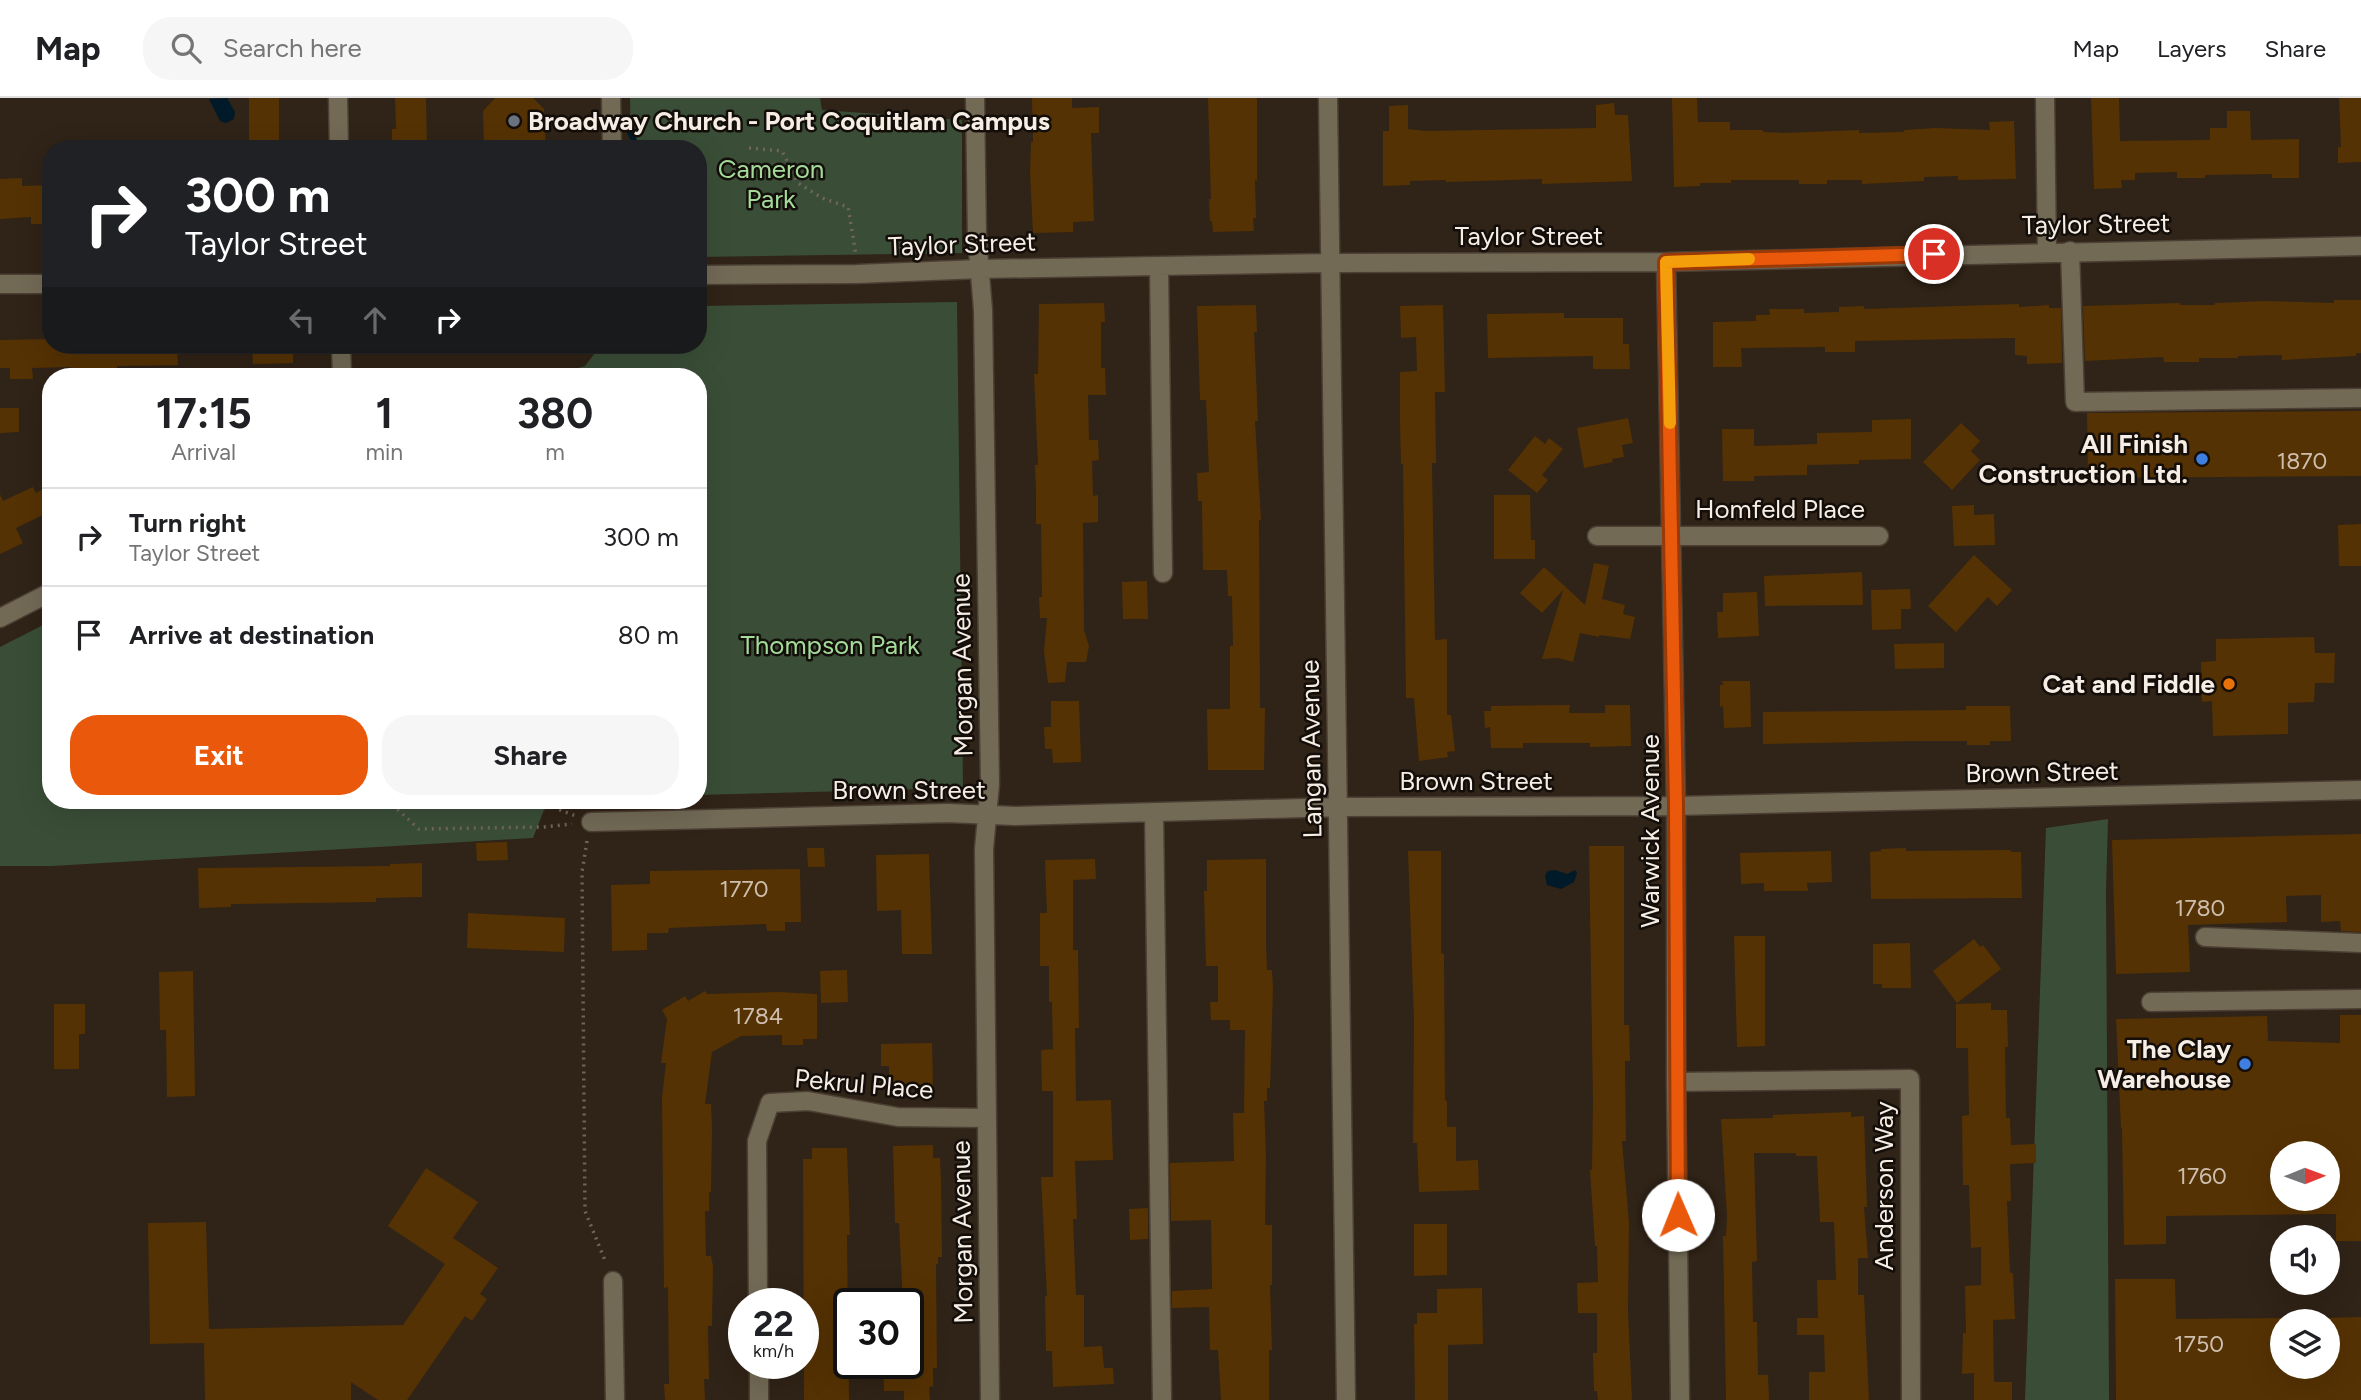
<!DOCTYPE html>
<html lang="en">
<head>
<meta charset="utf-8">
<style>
  :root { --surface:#fff; --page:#f6f6f6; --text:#202124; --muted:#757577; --line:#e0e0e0; --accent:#ea580c }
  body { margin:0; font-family:Figtree,sans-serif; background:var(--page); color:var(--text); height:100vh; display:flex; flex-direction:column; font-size:26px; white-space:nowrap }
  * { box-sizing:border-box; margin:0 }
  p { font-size:23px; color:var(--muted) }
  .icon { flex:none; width:38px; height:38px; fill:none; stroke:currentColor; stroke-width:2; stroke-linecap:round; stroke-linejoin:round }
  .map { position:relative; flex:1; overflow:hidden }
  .side { position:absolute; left:42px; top:270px; width:665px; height:441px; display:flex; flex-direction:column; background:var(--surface); border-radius:28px; box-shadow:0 7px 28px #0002 }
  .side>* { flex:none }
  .banner { position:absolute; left:42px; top:42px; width:665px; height:214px; border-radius:28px; box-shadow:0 7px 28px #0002; background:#202124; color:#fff; overflow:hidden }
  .needle { width:46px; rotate:89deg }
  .controls { position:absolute; left:2270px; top:1043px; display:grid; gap:14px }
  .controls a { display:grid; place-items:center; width:70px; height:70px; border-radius:50%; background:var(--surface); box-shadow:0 7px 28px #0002; font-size:35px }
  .speed { position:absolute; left:728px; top:1190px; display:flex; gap:14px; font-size:35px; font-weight:700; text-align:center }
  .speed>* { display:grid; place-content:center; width:91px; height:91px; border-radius:50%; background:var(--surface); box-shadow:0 7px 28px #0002; line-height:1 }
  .speed small { font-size:18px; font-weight:400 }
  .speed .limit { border:4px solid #111; border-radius:10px; background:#fff; color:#111 }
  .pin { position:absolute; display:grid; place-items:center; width:60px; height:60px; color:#fff; margin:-30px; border:4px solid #fff; border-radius:50%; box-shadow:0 2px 7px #0007 }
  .me { position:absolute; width:77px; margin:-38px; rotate:359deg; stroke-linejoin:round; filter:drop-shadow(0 0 5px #0008) }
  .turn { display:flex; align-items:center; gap:24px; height:147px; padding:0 28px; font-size:32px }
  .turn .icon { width:91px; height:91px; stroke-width:2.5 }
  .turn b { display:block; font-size:49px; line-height:60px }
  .lanes { display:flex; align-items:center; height:66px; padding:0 28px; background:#0003; justify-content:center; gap:35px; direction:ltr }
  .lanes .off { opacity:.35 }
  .eta { display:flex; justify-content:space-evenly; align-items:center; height:119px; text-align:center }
  .eta b { font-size:42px; font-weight:700; line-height:49px }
  .cta { display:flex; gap:14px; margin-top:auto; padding:14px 28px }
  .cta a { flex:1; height:80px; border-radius:28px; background:var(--accent); color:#fff; font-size:28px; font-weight:700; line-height:80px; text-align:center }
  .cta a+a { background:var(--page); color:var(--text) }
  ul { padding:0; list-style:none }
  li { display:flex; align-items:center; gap:21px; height:98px; padding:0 28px; border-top:2px solid var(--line) }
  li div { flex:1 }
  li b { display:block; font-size:26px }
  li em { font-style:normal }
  header { display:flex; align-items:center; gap:42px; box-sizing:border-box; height:98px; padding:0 35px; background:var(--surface); border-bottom:2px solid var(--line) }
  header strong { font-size:33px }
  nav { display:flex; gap:38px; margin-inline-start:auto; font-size:24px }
  .search { width:490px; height:63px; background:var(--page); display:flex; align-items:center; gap:18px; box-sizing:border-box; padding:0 24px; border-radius:28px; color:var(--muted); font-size:26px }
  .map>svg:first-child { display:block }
  .green { fill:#3a4e37 }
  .water { fill:#001a29 }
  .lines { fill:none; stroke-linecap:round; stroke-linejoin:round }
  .stream { stroke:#001a29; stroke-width:6 }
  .building { fill:#553204; fill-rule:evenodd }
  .minor-casing { stroke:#4c3f34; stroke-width:21 }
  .path { stroke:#70655a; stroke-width:3.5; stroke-dasharray:2 5; stroke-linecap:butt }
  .minor { stroke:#726a55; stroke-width:18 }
  .route-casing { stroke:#983908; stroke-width:18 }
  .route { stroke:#ea580c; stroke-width:12 }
  .slow { stroke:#f59e0b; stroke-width:12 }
  .worship-dot { fill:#6b7280; stroke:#130e09; stroke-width:2.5 }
  .shop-dot { fill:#3f7fe0; stroke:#130e09; stroke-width:2.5 }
  .food-dot { fill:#e8710a; stroke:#130e09; stroke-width:2.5 }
  .labels { text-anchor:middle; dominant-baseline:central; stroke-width:5; stroke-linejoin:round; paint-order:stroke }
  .number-label { font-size:23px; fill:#cebead }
  .poi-label { font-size:26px; font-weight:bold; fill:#f6ede5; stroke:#130e09; text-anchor:end }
  .park-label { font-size:26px; fill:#a4db9a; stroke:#130e09 }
  .street-label { font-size:26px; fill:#f6ede5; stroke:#130e09 }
</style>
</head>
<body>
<header>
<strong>Map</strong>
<div class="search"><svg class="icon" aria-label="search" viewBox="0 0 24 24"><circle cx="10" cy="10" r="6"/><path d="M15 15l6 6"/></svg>Search here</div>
<nav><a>Map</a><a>Layers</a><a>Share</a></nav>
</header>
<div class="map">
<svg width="2361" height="1302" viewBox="0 0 2361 1302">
  <rect width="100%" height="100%" fill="#302317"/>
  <path class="green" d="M630,0h190l2,12 140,10v133l-264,4v-108h-67z
    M957,204l6,486 -265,7v-419h-148l35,-10 16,-21h97v-39z
    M51,523v179h509l-16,10 -11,28 -481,28h-52v-219z
    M2108,721l-2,71 3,510h-84l21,-572z"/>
  <path class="water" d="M227,0l8,14 -1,7 -8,4 -6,-2 -11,-22z
    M1555,772l12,4 8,-4 2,3 -3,9 -13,7 -14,-4 -2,-10 3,-4z"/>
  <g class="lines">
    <path class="stream" d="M625,23l13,28"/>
  </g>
  <path class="building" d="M249,0h30v51h-30z
    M395,0h31l1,51h-35v-20h4z
    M495,0h38l11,11 2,40h-62l-1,-38z
    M1032,0h40v10l27,-1v26h-8l3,88 -21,1v10l-40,1 -3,-60 1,-31h2z
    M1208,0h49v83l-2,-1 1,38h-3l1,13 -41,1 -1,-11h-2l-1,-22h2z
    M1672,0h25l1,24h32v8h33v2l21,1 75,-3v3l45,-1v-2l32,-2 54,2 -1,-8 25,-1 2,58 -58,1v-4l-34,1v4l-62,3v-4h-35v4h-28v-4h-68v3h-31v3l-26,1z
    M2091,0h28l1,43 90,-1v-12h17v-17h23l1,29 48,-1v39h-27v-4l-67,1v3h-28v-6l-42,1v7h-14l1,8 -28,1z
    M2339,0h22v64l-23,1v-16h3z
    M1614,5l1,12h13l4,66 -90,3v-5l-96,3v-2l-36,1v4l-27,1v-55h6v-25l19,-1v24l17,2 171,-3v-23z
    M22,80v8l29,-1v39h-20v-7l-31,2v-40z
    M2334,202h27v53h-5v3l-74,4v-5l-44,1v2h-39v4h-35l-1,-5 -78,4 -2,-55 97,-3v2h35v-2l52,-2 67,2z
    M1104,205l1,19h-4v46h4l1,27h-18l1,45h9l1,20 -7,1 1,35 5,-1v27l-15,1 1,107 5,16 -3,16h-19l-2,20 -17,1 -4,-32 3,-33h-7l-1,-21h3l-1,-73h-5v-31l-1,-28h3l-4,-91h4l1,-70z
    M2019,206v3l30,-2v3h12l1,55 -35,1v-8l-12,-1v-17l-160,3v11h-30v-5l-84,1 1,19h-29v-45l43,-1v-6h14l-1,-6h35v4l35,-1v-5l25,-1v3z
    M1256,207l1,27h-3l4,89h-3l6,99h-2l1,188h5l-1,62h-56l-1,-61h23v-63h3l-1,-50h-4l-1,-26h-24l-1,-69h-4l-1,-28 12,-1 -3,-72h-6l-3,-94z
    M1443,207l2,87h-10l1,71h-4l3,177 12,-1v76h4l4,36 -8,1 1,5 -29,4 -5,-63h-8l-3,-234h-2l-1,-41v-51l17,-1 -1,-34 -15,1 -1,-32z
    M1564,215v5h59v26h6l1,25h-37v-13l-105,2 -1,-44z
    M51,241v6h126l1,20 -61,1v10h-24v-6h-22v-3l-39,1 1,11h-23v-11h-10v-28z
    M252,247h41v18l-40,1z
    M0,310h19v24l-19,1z
    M2361,313v65l-273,2 -1,-65z
    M1628,320l5,25 -11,2 2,12 -12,2 1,3 -29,6 -7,-40z
    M1911,321v40l-52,1v4l-52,1v10l-53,1v5h-31l-1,-52h32v17l63,-2v-11l55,-1v-12z
    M1961,325l19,18 -9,10 9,9 -28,30 -29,-28z
    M1535,338l10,8 4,-6 14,11 -21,26 6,5 -11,13 -29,-23z
    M51,387v26l-35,17 7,15 -23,11v-60l3,7 30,-14 3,6z
    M1494,397h36l1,45h4v19h-41z
    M1974,407v10l20,-1 1,31 -41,1 -2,-40z
    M2361,426v42h-22l-1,-41z
    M1974,457l38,35 -15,16 -9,-9 -32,35 -28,-26z
    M1594,465l15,3 -7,33 23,6 -2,9 12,3 -5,22 -31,-4v2l-19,-4 -7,29 -15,-4 -16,1 21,-69 -21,23 -22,-20 24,-26 41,38z
    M1862,474l1,33 -98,1 -1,-30z
    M1147,483l1,38h-25l-1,-37z
    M1910,491l1,20h-10v20l-29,1 -1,-40z
    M1757,494l2,44 -41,2 -1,-26h6v-19z
    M2314,539l1,16h20l-1,30h-19l-1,19 -26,1v31l-75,2 -1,-35 -10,1 -1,-40 15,-1v-22z
    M1944,545v25l-49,1 -1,-25z
    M1722,583h28l1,46 -27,1 -1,-22 -3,1v-22h3z
    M1051,603h28l2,61 -28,1 -1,-14h-7l-1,-22h7z
    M1570,607l-1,8h36v-8h25l1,41 -41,1v-4h-67v5h-32l-1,-21 -5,1 -1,-17h7v-5z
    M1966,608h44l1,35h-21v4h-23v-4h-52l-152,3v-32l203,-2z
    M2361,736v98l-20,-1 -1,-10 -19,1v-27l-35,1 1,26 -99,3 2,47 -74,2 -4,-134z
    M507,744l1,18 -31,1 -1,-18z
    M1589,748h35v179h5l1,36h-5l1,80h-4l7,81 -1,90 4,88h-34l-1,-9h-3l-1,-38h4v-40h-19l-1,-30 21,-1 -1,-36h-2l-5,-76h2l1,-69z
    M807,750h17l1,19h-17z
    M1906,750v3l105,-1v2h10l1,46 -151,1 -1,-47 11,-1v-2z
    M1408,753h33v102l3,1 1,146 2,1v26h9v34l22,-1 1,30 -60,2 -2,-49h-4l1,-122z
    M1831,753l1,31 -25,1 1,8h-44v-8l-23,1 -1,-31z
    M929,756l3,100h-30l-1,-44 -24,1 -1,-56z
    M1095,761l1,20 -23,1v70h5l1,78h-4l1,73 35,-1 2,60 -38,1 2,58h-4l3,76h8v52l18,-1 2,22h9l1,16 -61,3 -1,-36h-6l-1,-55h2l-6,-119h12v-86h-11l-1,-41 12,-1 -1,-47h-3v-36h-9v-53h7l-2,-53z
    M1266,761v88l1,23h5l1,19 -3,99h-3v13h-3l2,55 -1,69h7v60h-2l2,65h-3v50h-48l-3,-50h-8l-1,-43 -37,1v-17l40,-2 -1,-69 -40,1 -1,-58 64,-2 -1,-48h11l1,-83h-15v-10h-19l-1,-18h8v-36h-12l-2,-75h3v-31z
    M422,765v34l-46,1v4l-145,2v3l-32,1 -1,-40 192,-2v-2z
    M800,771l1,53h-16v9h-18l-1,-7 -97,4 -1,5h-21v17l-35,1 -1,-66 39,-1v-13z
    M468,815l97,5 -1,34 -97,-4z
    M1734,838h31v110l-28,1z
    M1974,841l6,8 3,-2 18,24 -44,34 -24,-32z
    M1910,845l1,45h-29v-4h-9v-40z
    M847,872l1,32 -27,1 -1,-32z
    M193,873l2,125 -28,1 -1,-67h-6l-1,-58z
    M705,893l2,3 71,-2 39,2v45h-14v6h-21v-10l-41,1 -29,16 -7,52h6l1,25 -1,63h-2v19h-4l1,45h5l2,10 -1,60h-4l1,53h-5l1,21h-40l-1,-16h5l-1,-97 -4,1 -2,-190 4,-35h-5l6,-44 -5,-9 23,-14 3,5z
    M1991,905v7h16l1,37h-3l1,71h4l1,27 25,-1v19l-26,1 1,37h-4l3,72h3l2,46 -22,1 1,62h18v18h-38v-27l-12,1 1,-41h3l-1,-47 16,-1v-38l-10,1 -2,-63h-6l-1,-69 7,-1 -1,-67h-12v-44z
    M54,906h31v30h-6v35h-25z
    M2340,917h21v226h-25v-27l-170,2v28l-42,1 -2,-117h-1l-5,-109 151,-3 1,25 72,2zM2282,1055h46v46h-46z
    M932,945l1,43 -44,1v-21h-8v-22z
    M1851,1014v5l13,-1 3,91h-3l4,51h-10v37h6l5,105h-60v-28h16l-1,-37h-27v-17h21l-1,-38h19l-2,-58h-14l-3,-66h-21v-3h-42l3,108 -5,1 1,60h4l1,53h10l1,25h-43l-3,-164h3l1,-20 -6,-97 52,-1v-3z
    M933,1047v13h7l1,23 1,76h-4v7h-2l1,104h-4v18l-4,1 1,13h-26v-9h-20l-1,-28h25v-59h-5l-4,-81h-4l-2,-77z
    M812,1050h35l3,87h-3l2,165h-45l-1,-241h9z
    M426,1070l52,34 -25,36 45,30 -18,26 7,5 -15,22 -7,-5 -58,84h-29l-27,-18v18h-146l-1,-57 -54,1 -2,-121 58,-1 3,107 194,-4 42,-61 -57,-38z
    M1148,1110v31l-18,1 -1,-31z
    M1414,1126h33v51l-33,1z
    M2115,1181h60l1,40 106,-1v49h46v-49l33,-1v83h-245z
    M1482,1190l1,56 -35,1v55h-33l-1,-76h3v-11h20v-24z"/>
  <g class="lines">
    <g class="minor-casing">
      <path id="minor" d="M338,0l1,51
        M611,0l1,51
        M975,0l2,140 6,72 7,474 -6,65 6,551
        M1328,0l18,1302
        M2045,0l2,153
        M2070,153l5,151 286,-4
        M1666,164l10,544v276l4,318
        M1159,168l4,307
        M698,177l159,-1 123,-5 351,-6 335,-1 695,-16
        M0,186h51
        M341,247l1,31
        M1597,438h282
        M0,520l51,-26
        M1154,715l8,587
        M591,724l357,-9 67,3 323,-9 338,-1 685,-16
        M2205,839l156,6
        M2151,904l210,-3
        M1676,984l234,-3 1,321
        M613,1183l2,119
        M758,1206l-1,-163 13,-38 38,-2 90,16 89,1
        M759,1265v37"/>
    </g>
    <path class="path" d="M749,50l33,3 16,32 24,15 26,9 8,48
      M387,702l32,29 124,-2 29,-3
      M550,702l5,8 21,8
      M587,743l-5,31 3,339 21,52"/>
    <use href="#minor" class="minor"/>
  </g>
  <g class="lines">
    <g class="route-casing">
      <path id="route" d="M1678,1117l-2,-409 -10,-544 268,-8"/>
    </g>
    <use href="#route" class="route"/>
    <path class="slow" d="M1670,325l-4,-161 83,-3"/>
  </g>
  <circle class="worship-dot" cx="514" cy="23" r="7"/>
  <g class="shop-dot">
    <circle cx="2202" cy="361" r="7"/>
    <circle cx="2245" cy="966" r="7"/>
  </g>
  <circle class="food-dot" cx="2229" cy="586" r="7"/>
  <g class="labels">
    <g class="number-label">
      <text x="2302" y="363">1870</text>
      <text x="744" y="791">1770</text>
      <text x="2200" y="810">1780</text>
      <text x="758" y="918">1784</text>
      <text x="2202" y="1078">1760</text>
      <text x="2199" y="1246">1750</text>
    </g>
    <g class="poi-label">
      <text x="528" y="23" text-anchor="start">Broadway Church - Port Coquitlam Campus</text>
      <text x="2188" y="346">All Finish<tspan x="2188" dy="30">Construction Ltd.</tspan></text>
      <text x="2215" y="586">Cat and Fiddle</text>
      <text x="2231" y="951">The Clay<tspan x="2231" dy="30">Warehouse</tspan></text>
    </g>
    <g class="park-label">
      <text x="771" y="71">Cameron<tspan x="771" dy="30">Park</tspan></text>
      <text x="830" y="547">Thompson Park</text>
    </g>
    <g class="street-label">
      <text transform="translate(2096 126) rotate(-1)">Taylor Street</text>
      <text x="1529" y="138">Taylor Street</text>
      <text transform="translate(962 146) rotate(-2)">Taylor Street</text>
      <text x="1780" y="411">Homfeld Place</text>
      <text transform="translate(962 567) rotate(-91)">Morgan Avenue</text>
      <text transform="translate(1311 651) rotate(-91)">Langan Avenue</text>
      <text transform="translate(2042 674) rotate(-1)">Brown Street</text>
      <text x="1476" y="683">Brown Street</text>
      <text x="909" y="692">Brown Street</text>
      <text transform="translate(1650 733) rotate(-90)">Warwick Avenue</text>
      <text transform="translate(864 986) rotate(5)">Pekrul Place</text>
      <text transform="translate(1884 1088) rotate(-90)">Anderson Way</text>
      <text transform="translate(962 1134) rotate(-91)">Morgan Avenue</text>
    </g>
  </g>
</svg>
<div class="controls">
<a><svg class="needle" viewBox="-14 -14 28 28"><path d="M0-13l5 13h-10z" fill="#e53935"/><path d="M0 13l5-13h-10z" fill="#757577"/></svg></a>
<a><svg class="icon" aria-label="sound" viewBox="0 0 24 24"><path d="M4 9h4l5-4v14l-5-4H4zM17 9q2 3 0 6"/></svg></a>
<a><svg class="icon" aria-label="layers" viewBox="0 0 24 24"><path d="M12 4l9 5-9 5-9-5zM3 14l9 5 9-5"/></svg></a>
</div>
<div class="speed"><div>22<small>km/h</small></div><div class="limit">30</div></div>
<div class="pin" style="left:1934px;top:156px;background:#d93025"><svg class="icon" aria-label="arrive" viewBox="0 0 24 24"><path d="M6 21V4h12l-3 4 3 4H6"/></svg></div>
<svg class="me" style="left:1678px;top:1117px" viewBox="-20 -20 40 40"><circle r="19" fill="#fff"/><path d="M0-13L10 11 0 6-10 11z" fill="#ea580c"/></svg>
<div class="banner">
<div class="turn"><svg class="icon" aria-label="right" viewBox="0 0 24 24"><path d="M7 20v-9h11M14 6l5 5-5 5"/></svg><div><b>300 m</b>Taylor Street</div></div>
<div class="lanes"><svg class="icon off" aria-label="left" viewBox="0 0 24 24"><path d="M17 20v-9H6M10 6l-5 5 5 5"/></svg><svg class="icon off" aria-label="ahead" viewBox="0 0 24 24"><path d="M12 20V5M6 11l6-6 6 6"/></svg><svg class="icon" aria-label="right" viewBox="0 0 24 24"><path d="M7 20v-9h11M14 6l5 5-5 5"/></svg></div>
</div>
<section class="side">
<div class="eta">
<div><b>17:15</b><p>Arrival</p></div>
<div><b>1</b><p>min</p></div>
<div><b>380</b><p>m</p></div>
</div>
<ul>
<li><svg class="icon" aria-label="right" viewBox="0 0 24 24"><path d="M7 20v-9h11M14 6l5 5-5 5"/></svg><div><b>Turn right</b><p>Taylor Street</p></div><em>300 m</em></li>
<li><svg class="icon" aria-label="arrive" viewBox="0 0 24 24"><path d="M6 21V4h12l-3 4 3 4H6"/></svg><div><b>Arrive at destination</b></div><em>80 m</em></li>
</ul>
<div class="cta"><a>Exit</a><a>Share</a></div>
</section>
</div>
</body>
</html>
